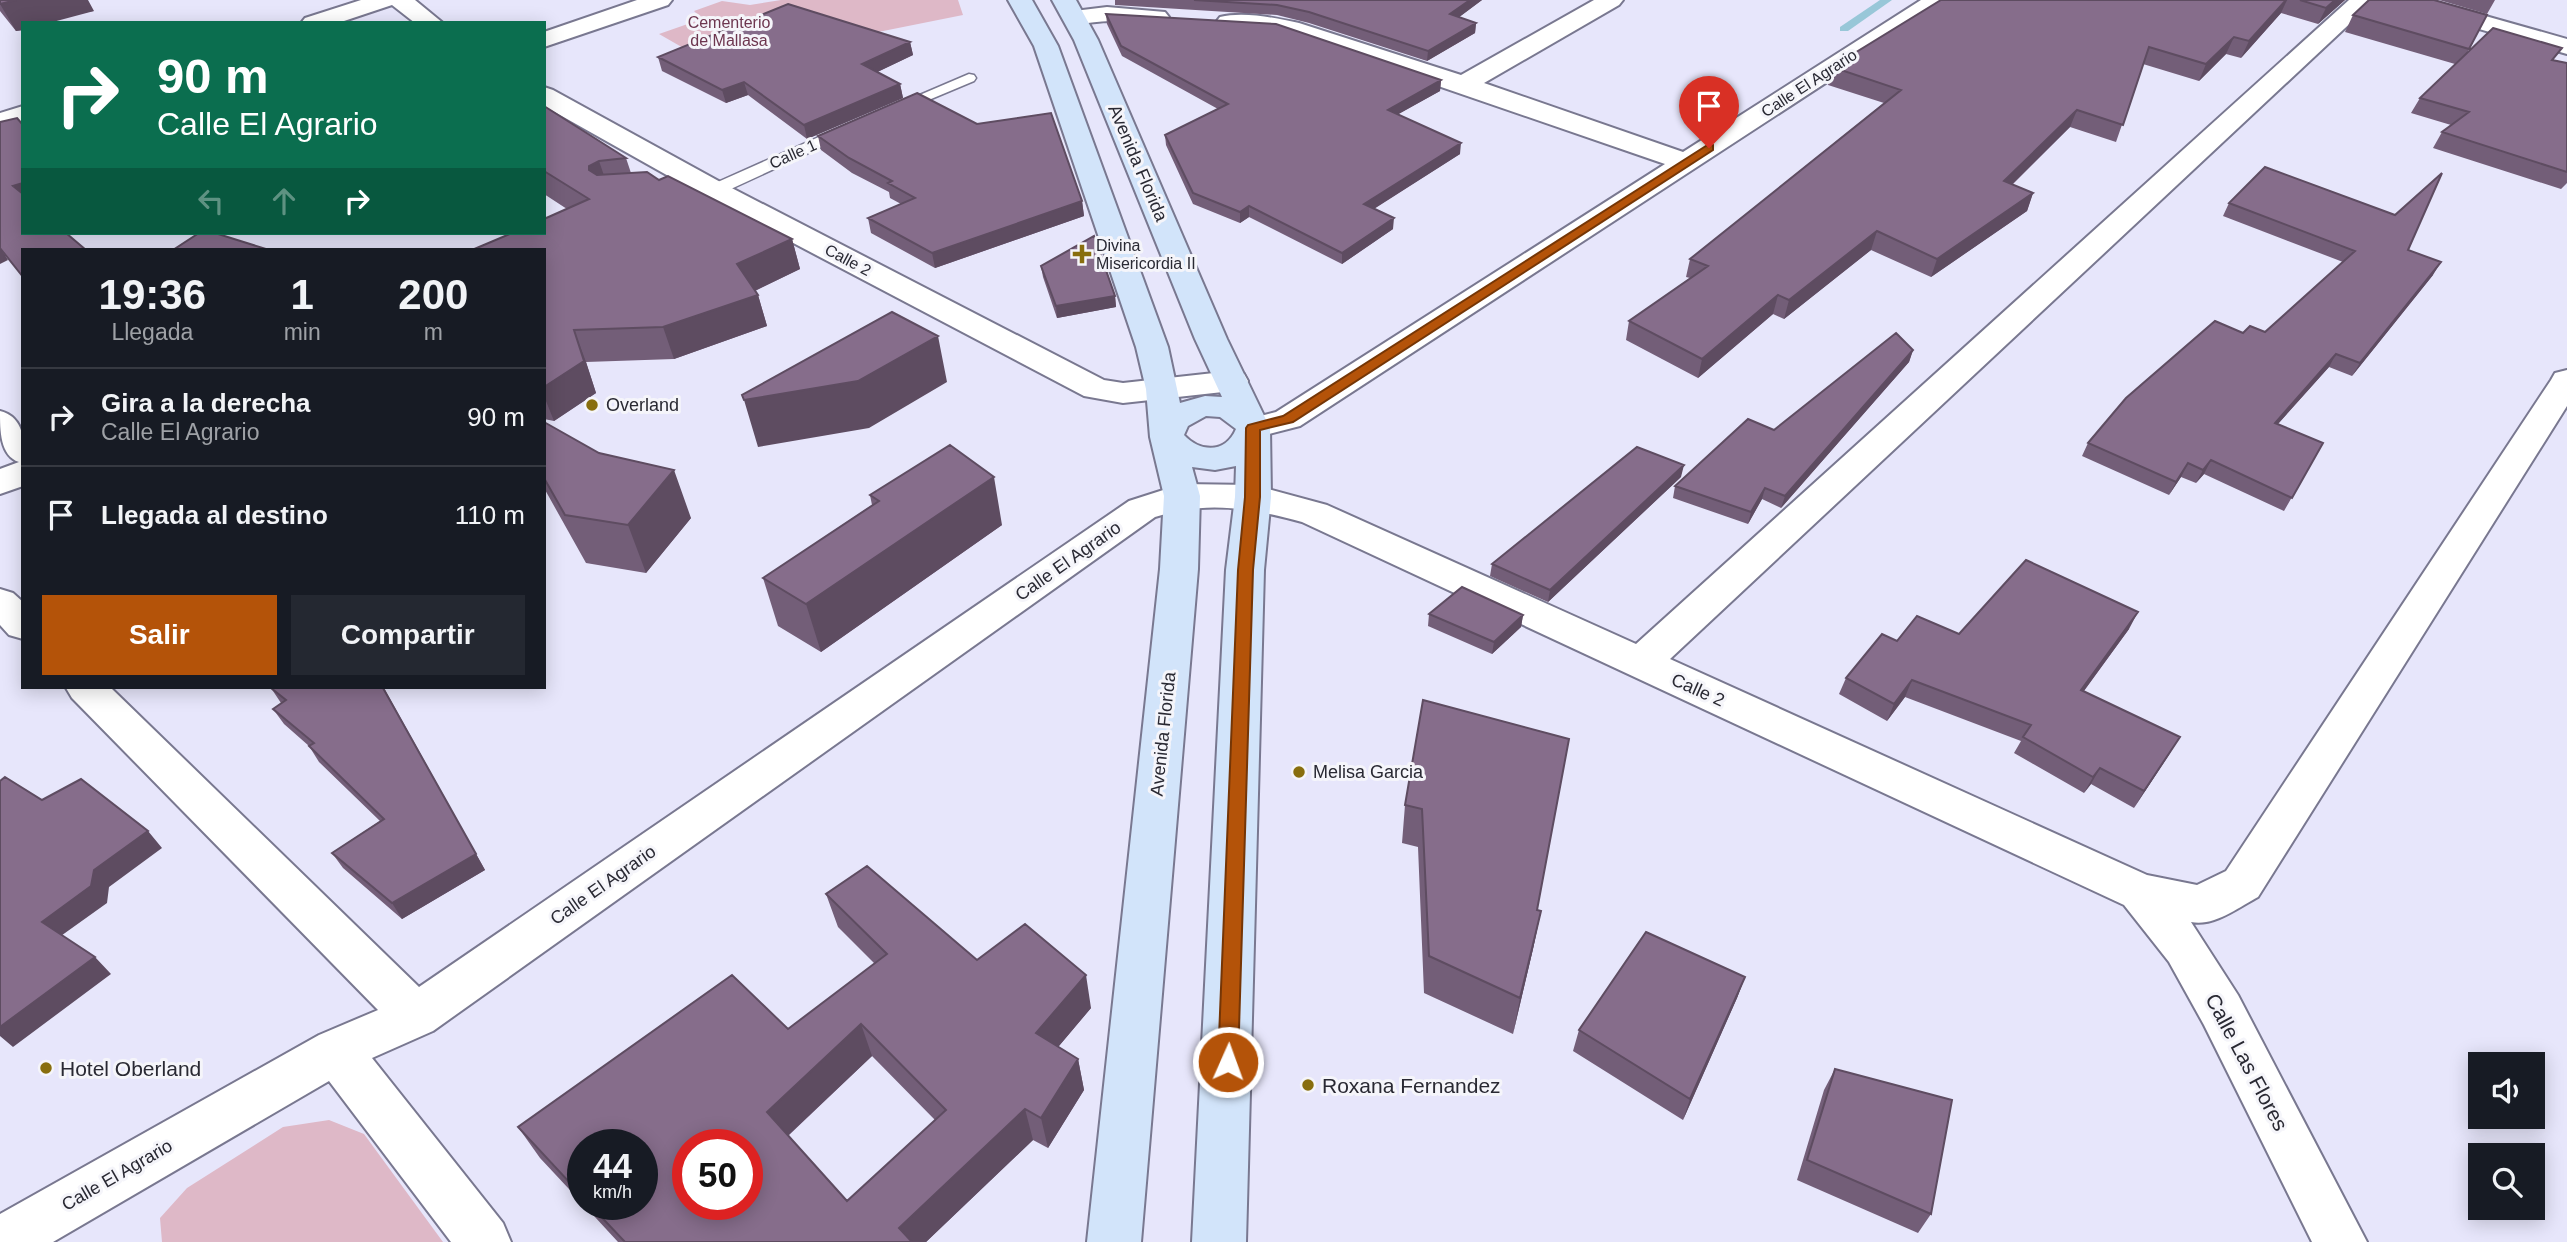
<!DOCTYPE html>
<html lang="es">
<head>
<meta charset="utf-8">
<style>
  :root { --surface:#171b24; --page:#242831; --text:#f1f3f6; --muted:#9ea1a6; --line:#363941; --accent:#b45309 }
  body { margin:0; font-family:Arial,sans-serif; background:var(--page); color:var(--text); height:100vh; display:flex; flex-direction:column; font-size:26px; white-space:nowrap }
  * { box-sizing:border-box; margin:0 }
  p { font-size:23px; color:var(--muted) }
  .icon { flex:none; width:38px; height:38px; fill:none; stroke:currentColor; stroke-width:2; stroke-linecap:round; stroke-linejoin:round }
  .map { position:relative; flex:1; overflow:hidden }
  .drawer { position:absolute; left:21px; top:248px; width:525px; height:441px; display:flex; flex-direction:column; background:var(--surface); border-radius:0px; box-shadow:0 4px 18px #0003 }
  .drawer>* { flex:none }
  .top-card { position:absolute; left:21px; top:21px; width:525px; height:214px; border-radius:0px; box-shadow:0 4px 18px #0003; background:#0b6e4f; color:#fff; overflow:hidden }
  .tools { position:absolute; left:2468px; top:1052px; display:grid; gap:14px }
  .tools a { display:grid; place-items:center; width:77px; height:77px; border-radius:0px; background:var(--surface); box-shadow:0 4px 18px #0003; font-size:35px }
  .speed { position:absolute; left:567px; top:1129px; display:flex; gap:14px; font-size:35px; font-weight:700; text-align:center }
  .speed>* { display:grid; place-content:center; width:91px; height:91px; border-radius:50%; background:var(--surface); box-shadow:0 4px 18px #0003; line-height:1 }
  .speed small { font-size:18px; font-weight:400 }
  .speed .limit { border:10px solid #d22; background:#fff; color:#111 }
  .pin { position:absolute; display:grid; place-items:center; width:60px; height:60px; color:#fff; margin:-72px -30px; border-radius:50% 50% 50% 0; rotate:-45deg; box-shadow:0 0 7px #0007 }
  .pin .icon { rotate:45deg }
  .me { position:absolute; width:77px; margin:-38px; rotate:2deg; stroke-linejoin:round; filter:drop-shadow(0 0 5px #0008) }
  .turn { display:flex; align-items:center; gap:24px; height:147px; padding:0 21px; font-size:32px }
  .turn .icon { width:91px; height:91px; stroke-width:2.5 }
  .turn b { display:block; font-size:49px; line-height:60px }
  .lanes { display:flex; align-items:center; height:66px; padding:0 21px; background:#0003; justify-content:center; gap:35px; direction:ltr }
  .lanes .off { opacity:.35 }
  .eta { display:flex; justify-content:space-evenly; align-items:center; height:119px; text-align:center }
  .eta b { font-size:42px; font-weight:700; line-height:49px }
  .cta { display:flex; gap:14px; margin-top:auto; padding:14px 21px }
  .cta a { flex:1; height:80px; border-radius:0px; background:var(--accent); color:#fff; font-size:28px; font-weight:700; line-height:80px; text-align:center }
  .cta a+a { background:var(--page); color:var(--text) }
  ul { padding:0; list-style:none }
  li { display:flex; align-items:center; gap:21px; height:98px; padding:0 21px; border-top:2px solid var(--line) }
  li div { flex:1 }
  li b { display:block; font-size:26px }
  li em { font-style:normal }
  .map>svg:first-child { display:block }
  .green { fill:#deb8c7 }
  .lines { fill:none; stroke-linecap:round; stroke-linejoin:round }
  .stream { fill:#98c7d8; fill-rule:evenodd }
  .lane-casing { stroke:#797890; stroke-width:3 }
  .street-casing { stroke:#797890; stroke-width:4 }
  .secondary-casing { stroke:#797890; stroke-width:4 }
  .lane { fill:#fff; fill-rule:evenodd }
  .street { fill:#fff; fill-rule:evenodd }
  .secondary { fill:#d2e4fa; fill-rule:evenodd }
  .wall { fill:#735e78; fill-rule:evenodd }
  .shaded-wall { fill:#5e4c61 }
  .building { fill:#866d8b; stroke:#5e4c61; stroke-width:2; fill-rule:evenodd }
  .route { fill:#b45309; stroke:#753606; stroke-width:2 }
  .poi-dot { fill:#886e0e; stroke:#f5f5fa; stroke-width:2.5 }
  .labels { text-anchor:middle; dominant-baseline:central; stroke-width:6; stroke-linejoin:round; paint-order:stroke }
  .far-park-label { font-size:16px; fill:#6d364f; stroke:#f5f5fa }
  .far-street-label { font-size:16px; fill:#292933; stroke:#f5f5fa }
  .far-poi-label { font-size:16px; fill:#292933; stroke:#f5f5fa; text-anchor:start }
  .street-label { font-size:18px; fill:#292933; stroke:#f5f5fa }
  .poi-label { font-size:18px; fill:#292933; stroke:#f5f5fa; text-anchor:start }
  .near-street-label { font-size:21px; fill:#292933; stroke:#f5f5fa }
  .near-poi-label { font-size:21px; fill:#292933; stroke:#f5f5fa; text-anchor:start }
</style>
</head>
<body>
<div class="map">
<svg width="2567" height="1242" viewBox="0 0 2567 1242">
  <rect width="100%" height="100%" fill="#e7e6fb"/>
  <path class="green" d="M781,0h177l5,15 -250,50 -54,-31 43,-15 -8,-8 28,-10 28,4z
    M329,1120l35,14 79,108h-281l-2,-24 27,-30 96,-61z"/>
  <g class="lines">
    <path class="stream" d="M1880,0h12l-44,31h-8v-4z"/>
    <g class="lane-casing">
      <path id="lane" d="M969,74l5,1 2,3 -2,3 -74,31 -5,2 -8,-5z
        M848,124l6,2 2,3 -2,3 -134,62 -24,2 -8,-5 2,-4 21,-2z"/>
    </g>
    <g class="street-casing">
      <path id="street" d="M361,0h54l28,23h-28l-23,-18 -54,18h-37l4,-5z
        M637,0h35l-4,5 -124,42v-15z
        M1594,0h29l-4,5 -135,78 199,69 238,-152h28l-4,5 -645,421 -47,12 -12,-3 -5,-7 5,-7 35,-9 389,-248 -372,-128 -73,-9 -4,-5 4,-5c24,-6 55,1 79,6l162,52z
        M2349,0h26l-705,659 477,216 50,10 29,-14 325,-491 4,-7 12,-3v36l-309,491c-19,10 -44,30 -67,25l47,73 129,247h-55l-108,-217 -35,-63 -45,-57 -822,-383c-52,-14 -95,-22 -147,-5l-722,514 -61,27 131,165 8,19h-60l-122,-161 -276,161h-53v-28l319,-179 59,-25 -306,-312 -6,-10h45l308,299 710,-486 53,-17 71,1 74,20 309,139z
        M2391,0h38l138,39v15l-172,-49z
        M1107,7l58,5 4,5 -4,5c-17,4 -37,0 -55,-1 -15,0 -30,5 -44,1l-4,-5 4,-5z
        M544,87l9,3 171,94 380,196 19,3 109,-12 12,3 4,7 -4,7 -12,3 -109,12 -39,-7 -380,-200 -160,-90z
        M23,106v16l-23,7v-16z
        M0,411c32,8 23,48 23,75l-23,8v-25l19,-7c-19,-6 -19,-32 -19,-51z
        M0,589l13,4 10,9v37l-14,-4 -9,-10z"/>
    </g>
    <g class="secondary-casing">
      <path id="secondary" d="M1008,0h24l26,46 110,301 12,56 25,-7 17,1 -27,-58 -121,-299 -22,-40h24l22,40 129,299 43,89 1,69 -7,73 -18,672h-54l34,-672 9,-73 1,-31 -21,4 -23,-3 8,29 -2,73 -57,673h-54l73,-673 4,-73 -14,-59 -4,-48 -10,-42 -102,-301zM1206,416l14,1 16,12c-10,24 -35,24 -52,6l4,-9z"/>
    </g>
    <use href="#lane" class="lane"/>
    <use href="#street" class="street"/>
    <use href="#secondary" class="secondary"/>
  </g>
  <path class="wall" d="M0,0l94,11 -71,12v7l-7,1 -16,-20z
    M1115,0h367l-23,17 17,6 -1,10 -48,28 -118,-38 -32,-8 -162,-10z
    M1941,0h404l-27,24 -37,-11 -40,45 -15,-4 -27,27 -56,-17 -27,78 -46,-15 -58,58 21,8 -6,18 -96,66 -60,-27 -87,69 -11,-5 -75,64 -72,-38 3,-19 61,-43 -4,-1 4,-18 194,-156 -56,-18 4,-18z
    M2439,0h56l-8,14z
    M1106,14l335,66 -1,11 -42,23 62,40 -87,55 20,20 -51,35 -93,-47 -9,6 -47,-19 -27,-59 -1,-10 53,-26 -96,-53 -15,-32z
    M2353,15h134l-20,38 88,7 12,3v120l-6,6 -128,-41 9,-16 9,-7 -40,-12 9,-15 35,-34 -110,-32z
    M910,42l3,13 -36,17 23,12 3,14 -96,41 -59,-44 -22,8 -64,-32 -4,-14z
    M544,106l82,52 5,15 28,7 133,59 8,30 -45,22 3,4 9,31 -93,33 -88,3 10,31 -42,28 -10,-2v-169l23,-41 -23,-15z
    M818,136l264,65 2,15 -149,52 -64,-35 -3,-15 33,-14 -11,-6 -1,-6 -37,-19 -31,-23z
    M2229,203l179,47 25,25 -81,101 -23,-9 -51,57 45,19 -39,68 -80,-37 -8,9 -15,-6 -12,18 -87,-39 6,-13 155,-110 22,-1 78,-70 -120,-46z
    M1041,266l74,30 1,11 -59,11 -14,-41z
    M1913,350l-4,12 -128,146 -19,-9 -14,25 -75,-26 2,-12z
    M544,422l147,96 -45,55 -60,-10 -42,-75z
    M1681,477l-133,125 -58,-26 2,-12z
    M870,495l132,30 -181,127 -43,-26 -15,-48 109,-73z
    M1429,614l94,1 -2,12 -29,27 -64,-28z
    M2129,629l-45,62 86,62 -36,55 -43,-24 -7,9 -70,-40 7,-12 -116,-44 -18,24 -48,-27 7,-16 51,-37 62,-7z
    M271,688h113l101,182 -83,49 -59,-51 -11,-15 48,-32 -61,-59 -10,-16 -25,-22 -11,-15 8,-6z
    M1423,700l114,210 4,1 -8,38 -20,85 -89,-41 -6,-146 -16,-4 3,-38z
    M826,894l151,66 114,48 -33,39 20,12 6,31 -36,58 -15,-8 -107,102h-308l-35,-38h59l-59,-60v60l-43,-46 -22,-31 270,-98 87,-65 -37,-37zM872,1056l63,64 -88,81 -59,-65z
    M1745,977l-8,21 -54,122 -110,-69 6,-21z
    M1835,1069l96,145 -13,19 -121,-53 27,-90z"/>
  <path class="shaded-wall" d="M16,0h72l6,11 -45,12h-26v7l-7,1 -16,-27z
    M1470,0h12l-32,24v-10z
    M2286,0h1l-6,13 -40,45 8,-17z
    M2335,0h10l-27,24 8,-16z
    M1476,23l-1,10 -48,28 1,-10z
    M2234,37l-8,17 -27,27 7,-17z
    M910,42l3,13 -48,23 -3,-14z
    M1441,80l-1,11 -52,29v-10z
    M744,82l4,13 -22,8 -4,-13z
    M900,84l3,14 -96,41 -3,-14z
    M2077,110l-7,17 -73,72 7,-18z
    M1461,143l-1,11 -97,62 1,-12z
    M599,161l10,29 -20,-20v-4z
    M23,183v15l-10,-12z
    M2033,193l-6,18 -96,66 6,-18z
    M1082,201l2,15 -149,52 -3,-15z
    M1249,206v11l-9,6v-11z
    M1394,218l-1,11 -51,35v-11z
    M1877,231l-6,19 -87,69 5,-19z
    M792,239l8,30 -54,26 -9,-31z
    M0,247l8,13 -8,4z
    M2441,262l-8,13 -81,101 8,-13z
    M758,295l9,31 -93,33 -11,-32z
    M1778,295l-5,19 -75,64 4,-19z
    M1115,296l1,11 -59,11 -1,-12z
    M574,330l12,32 10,31 -42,28 -10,-25v-9z
    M938,336l9,46 -78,46 -111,19 -14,-47z
    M1913,350l-4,12 -128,146 4,-12z
    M2336,354l-7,13 -62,69 8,-13z
    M2211,460l-7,14 -8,9 7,-13z
    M2188,463l-7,14 -12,18 7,-13z
    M1684,465l-3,12 -133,125 2,-12z
    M674,470l17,48 -45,55 -18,-48z
    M994,477l8,48 -181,127 -15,-48z
    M1765,488l-3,11 -14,25 3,-12z
    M2138,612l-9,17 -57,78 9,-17z
    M1523,615l-2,12 -29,27 2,-12z
    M1912,680l-7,17 -18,24 7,-17z
    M383,688l102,182 -83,49 -10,-16z
    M2180,737l-10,16 -36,55 10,-17z
    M2100,768l-9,16 -7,9 9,-16z
    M148,831l14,17 -53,39 -2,16 -49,35 -16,-16 52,-52z
    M1541,911l-8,38 -20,85 7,-36z
    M95,957l16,17 -98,73 -13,-11v-9z
    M1086,975l5,33 -48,57 -7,-32z
    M1745,977l-8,21 -54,122 7,-21z
    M861,1024l11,32 -91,86 -14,-30z
    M1078,1059l6,31 -36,58 -7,-30z
    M1025,1109l8,31 -107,102h-21l-6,-14z"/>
  <path class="building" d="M0,0h16l-16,4z
    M1194,0h276l-20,14 26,9 -48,28 -119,-39 -32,-7z
    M1941,0h345l-37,41 -15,-4 -28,27 -57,-17 -26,78 -46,-15 -73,71 29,12 -96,66 -60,-28 -88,69 -11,-5 -76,64 -73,-38 79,-55 -18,-7 211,-169 -69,-23z
    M2300,0h35l-9,8z
    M2369,0h65l53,15 -18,34 -116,-34z
    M788,4l122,38 -48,22 38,20 -96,41 -60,-43 -22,8 -64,-33z
    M1106,14l170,10 165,56 -53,30 73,33 -97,61 30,14 -52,35 -93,-47 -9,6 -47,-19 -28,-58 63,-31 -107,-58z
    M2493,28l69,20 -10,12 15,3v109l-125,-40 27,-20 -49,-14z
    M917,93l60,31 74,-11 31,88 -150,52 -64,-35 47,-20 -27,-15 4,-2 -43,-23 -31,-22z
    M544,106l82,52 -27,3 -10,5v4l8,5 50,-3 12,8 9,-4 124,63 -55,25 21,31 -95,32 -89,3 10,31 -40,26v-137h-72l40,-17h32v-14l45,-20 -45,-28z
    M17,118l6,7v58l-10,3 10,8v39h43l20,17h-63v27l-23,-29v-126z
    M2265,167l130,48 47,-42 -34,77 33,12 -81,101 -24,-9 -61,69 48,20 -31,55 -81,-38 -8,10 -15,-7 -12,19 -88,-39 38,-45 89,-77 28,12 7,-7 15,6 90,-81 -126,-48z
    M199,233h16l54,17h-96z
    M1094,236l21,60 -59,10 -15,-40z
    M892,312l46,24 -80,45 -114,19 -2,-5z
    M1896,333l17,17 -128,146 -20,-8 -14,24 -76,-26 73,-67 26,11z
    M544,422l55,31 75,17 -46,55 -63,-10 -21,-37z
    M950,445l44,32 -188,127 -43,-26 116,-77 -9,-6z
    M1637,447l47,18 -134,125 -58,-26z
    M2026,560l112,52 -57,78 99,47 -36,54 -44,-23 -7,9 -70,-40 8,-12 -119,-45 -18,24 -48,-26 36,-44 15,7 20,-25 42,18z
    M1462,587l61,28 -29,27 -65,-28z
    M271,688h112l93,166 -84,49 -60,-50 52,-34 -75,-73 5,-3 -41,-34 13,-9z
    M1423,700l146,39 -32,171 4,1 -21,87 -91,-42 -7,-147 -17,-4z
    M5,777l37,23 39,-21 67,52 -54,39 -3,16 -49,36 53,35 -95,70v-246z
    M867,866l110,94 48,-36 61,51 -50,58 42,26 -37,59 -16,-9 -126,119 13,14h-287l-36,-38h53v-60h-59v53l-65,-70 214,-152 56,54 99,-75 -61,-60zM861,1024l85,86 -99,91 -80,-89zM688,1144h59v60h-59z
    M1646,932l99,45 -55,122 -111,-69z
    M1835,1069l117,31 -21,114 -124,-54z"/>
  <path class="route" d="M1709,144l4,1v5l-420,272 -33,8v67l-7,73 -15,492 -3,7 -7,2 -7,-2 -3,-7 20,-492 7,-73 1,-69 2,-3 35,-9z"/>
  <g class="poi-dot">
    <path d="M1078.5 243.5h7v7h7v7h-7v7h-7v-7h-7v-7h7z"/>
    <circle cx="592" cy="405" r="7"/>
    <circle cx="1299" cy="772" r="7"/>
    <circle cx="46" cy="1068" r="7"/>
    <circle cx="1308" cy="1085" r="7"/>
  </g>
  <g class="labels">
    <g class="far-park-label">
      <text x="729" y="22">Cementerio<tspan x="729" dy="18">de Mallasa</tspan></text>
    </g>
    <g class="far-street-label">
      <text transform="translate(1809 83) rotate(-33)">Calle El Agrario</text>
      <text transform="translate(793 154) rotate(-24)">Calle 1</text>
      <text transform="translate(848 260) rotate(28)">Calle 2</text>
    </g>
    <g class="far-poi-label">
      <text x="1096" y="245">Divina<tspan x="1096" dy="18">Misericordia II</tspan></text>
    </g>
    <g class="street-label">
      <text transform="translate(1138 163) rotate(67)">Avenida Florida</text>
      <text transform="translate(1068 561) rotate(-35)">Calle El Agrario</text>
      <text transform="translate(1698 690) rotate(24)">Calle 2</text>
      <text transform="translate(1163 734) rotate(-84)">Avenida Florida</text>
      <text transform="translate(603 885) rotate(-35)">Calle El Agrario</text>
      <text transform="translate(117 1175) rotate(-30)">Calle El Agrario</text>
    </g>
    <g class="poi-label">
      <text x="606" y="405">Overland</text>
      <text x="1313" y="772">Melisa Garcia</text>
    </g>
    <g class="near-street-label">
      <text transform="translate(2247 1062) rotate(62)">Calle Las Flores</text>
    </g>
    <g class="near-poi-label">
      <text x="60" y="1068">Hotel Oberland</text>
      <text x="1322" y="1085">Roxana Fernandez</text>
    </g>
  </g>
</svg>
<div class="tools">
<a><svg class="icon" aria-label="sound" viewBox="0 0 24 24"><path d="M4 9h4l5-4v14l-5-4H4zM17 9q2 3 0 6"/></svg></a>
<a><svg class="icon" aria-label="search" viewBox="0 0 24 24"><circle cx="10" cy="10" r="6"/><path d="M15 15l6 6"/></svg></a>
</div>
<div class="speed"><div>44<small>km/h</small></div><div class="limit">50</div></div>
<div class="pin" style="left:1709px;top:148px;background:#d93025"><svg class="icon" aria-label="arrive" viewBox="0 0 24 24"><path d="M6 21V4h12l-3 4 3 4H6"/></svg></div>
<svg class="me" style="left:1228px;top:1062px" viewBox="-20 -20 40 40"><circle r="17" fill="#b45309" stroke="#fff" stroke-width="3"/><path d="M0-11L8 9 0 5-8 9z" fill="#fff"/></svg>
<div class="top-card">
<div class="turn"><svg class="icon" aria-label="right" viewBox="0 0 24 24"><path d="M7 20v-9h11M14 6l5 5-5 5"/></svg><div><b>90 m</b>Calle El Agrario</div></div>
<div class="lanes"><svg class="icon off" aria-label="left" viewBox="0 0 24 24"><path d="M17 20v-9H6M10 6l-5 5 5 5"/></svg><svg class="icon off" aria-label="ahead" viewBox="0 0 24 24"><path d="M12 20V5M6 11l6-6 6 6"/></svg><svg class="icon" aria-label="right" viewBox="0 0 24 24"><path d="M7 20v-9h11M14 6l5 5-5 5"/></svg></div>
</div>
<section class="drawer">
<div class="eta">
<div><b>19:36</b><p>Llegada</p></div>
<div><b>1</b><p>min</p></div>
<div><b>200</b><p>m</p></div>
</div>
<ul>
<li><svg class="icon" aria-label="right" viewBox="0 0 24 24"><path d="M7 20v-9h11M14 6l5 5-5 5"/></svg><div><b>Gira a la derecha</b><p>Calle El Agrario</p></div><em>90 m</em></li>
<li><svg class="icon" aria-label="arrive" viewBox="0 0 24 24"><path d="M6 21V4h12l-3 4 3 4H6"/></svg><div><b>Llegada al destino</b></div><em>110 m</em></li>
</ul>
<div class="cta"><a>Salir</a><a>Compartir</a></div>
</section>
</div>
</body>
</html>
